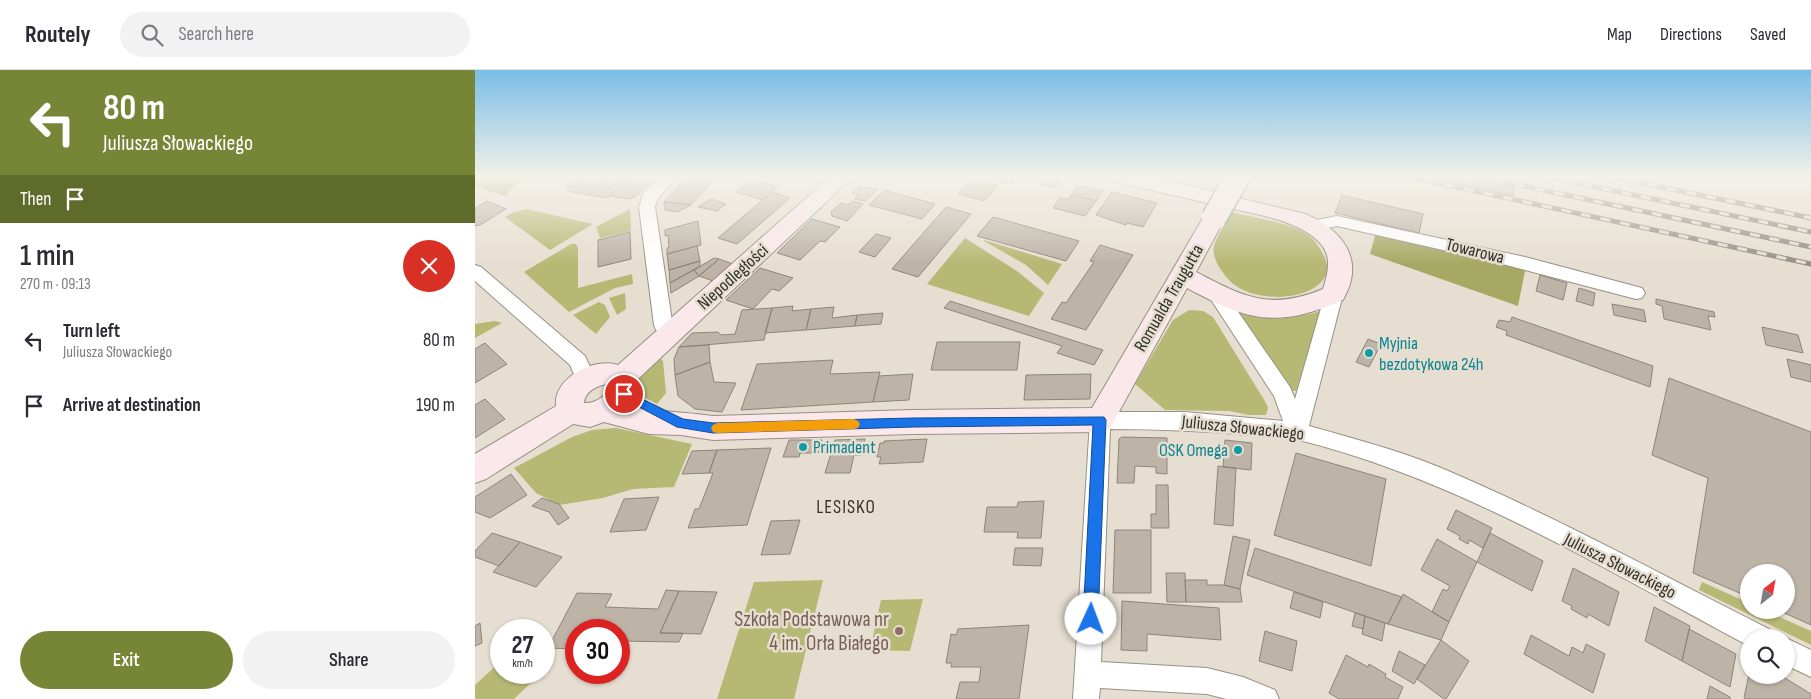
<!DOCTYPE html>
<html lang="en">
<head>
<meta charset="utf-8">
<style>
  :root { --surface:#fff; --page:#f2f2f3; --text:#2b2b33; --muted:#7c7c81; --line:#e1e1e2; --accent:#768636 }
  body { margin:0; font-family:"Sofia Sans Condensed",sans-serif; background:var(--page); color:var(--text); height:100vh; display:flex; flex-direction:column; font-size:19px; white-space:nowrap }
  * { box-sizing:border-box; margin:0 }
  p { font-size:16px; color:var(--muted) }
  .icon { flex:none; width:28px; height:28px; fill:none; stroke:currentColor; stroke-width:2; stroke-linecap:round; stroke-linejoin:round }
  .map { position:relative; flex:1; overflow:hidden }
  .panel { display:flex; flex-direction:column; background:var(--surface); width:475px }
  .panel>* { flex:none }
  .top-card { background:#768636; color:#fff; overflow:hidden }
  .needle { width:32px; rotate:31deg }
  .controls { position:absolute; left:1265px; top:494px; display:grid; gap:10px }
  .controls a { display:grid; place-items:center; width:55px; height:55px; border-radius:50%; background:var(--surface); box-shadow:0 1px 4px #0004; font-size:25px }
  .speed { position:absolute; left:15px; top:549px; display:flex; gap:10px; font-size:25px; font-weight:700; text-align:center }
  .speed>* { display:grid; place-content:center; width:65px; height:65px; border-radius:50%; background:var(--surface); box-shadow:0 1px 4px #0004; line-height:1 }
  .speed small { font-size:12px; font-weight:400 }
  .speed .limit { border:8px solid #d22; background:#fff; color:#111 }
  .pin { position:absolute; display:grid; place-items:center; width:42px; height:42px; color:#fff; margin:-21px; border:2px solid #fff; border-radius:50%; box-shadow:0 1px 5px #0007 }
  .me { position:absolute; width:55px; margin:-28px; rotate:2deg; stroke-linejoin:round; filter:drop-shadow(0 0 4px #0008) }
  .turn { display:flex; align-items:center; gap:18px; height:105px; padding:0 20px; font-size:22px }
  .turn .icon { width:65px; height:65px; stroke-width:2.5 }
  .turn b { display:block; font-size:35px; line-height:42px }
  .then { display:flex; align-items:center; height:48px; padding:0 20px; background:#0003; gap:10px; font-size:19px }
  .round { display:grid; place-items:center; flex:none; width:52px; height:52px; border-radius:26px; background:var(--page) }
  .headline { display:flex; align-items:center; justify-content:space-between; height:85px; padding:0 20px }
  h1 { font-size:30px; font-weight:600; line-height:38px }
  .cta { display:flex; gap:10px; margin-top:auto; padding:10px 20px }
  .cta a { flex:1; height:58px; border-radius:30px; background:var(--accent); color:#fff; font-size:20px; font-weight:600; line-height:58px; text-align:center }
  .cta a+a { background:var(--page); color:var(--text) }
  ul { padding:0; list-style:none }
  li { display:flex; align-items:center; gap:15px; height:65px; padding:0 20px }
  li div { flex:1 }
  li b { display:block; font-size:19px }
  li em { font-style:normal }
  header { display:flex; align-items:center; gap:30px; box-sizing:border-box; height:70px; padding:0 25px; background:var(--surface); border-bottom:1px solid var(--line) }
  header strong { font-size:24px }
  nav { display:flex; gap:28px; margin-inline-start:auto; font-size:18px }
  .search { width:350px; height:45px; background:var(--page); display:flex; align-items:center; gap:12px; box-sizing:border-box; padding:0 18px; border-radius:28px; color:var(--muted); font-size:19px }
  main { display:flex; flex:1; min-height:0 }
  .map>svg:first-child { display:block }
  .green { fill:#b6b974 }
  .forest { fill:#a6a964 }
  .building { fill:#bdb4a7; stroke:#8e8579 }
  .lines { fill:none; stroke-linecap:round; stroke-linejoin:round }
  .street-casing { stroke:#979083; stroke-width:2 }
  .secondary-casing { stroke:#979083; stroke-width:2 }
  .street { fill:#fff; fill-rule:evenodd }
  .secondary { fill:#fae8eb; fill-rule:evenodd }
  .rail-casing { stroke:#959086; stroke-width:5 }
  .rail { stroke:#e6dfd1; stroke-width:3; stroke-dasharray:10; stroke-linecap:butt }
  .secondary-bridge-casing { stroke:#979083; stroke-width:27; stroke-linecap:butt }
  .secondary-bridge { stroke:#fae8eb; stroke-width:24 }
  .route { fill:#1a73e8; stroke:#114b97 }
  .slow { fill:#f59e0b }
  .culture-dot { fill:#0f9aa8; stroke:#e6dfd1; stroke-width:2 }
  .education-dot { fill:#8d6e63; stroke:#e6dfd1; stroke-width:2 }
  .labels { text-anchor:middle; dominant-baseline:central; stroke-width:5; stroke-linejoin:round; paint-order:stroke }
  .street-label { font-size:18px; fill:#33302b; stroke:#e6dfd1 }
  .culture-label { font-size:18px; fill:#0d838f; stroke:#e6dfd1; text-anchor:start }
  .neighbourhood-label { font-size:19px; letter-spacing:1px; fill:#383328; stroke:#e6dfd1 }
  .near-education-label { font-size:21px; fill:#785e54; stroke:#e6dfd1; text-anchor:end }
</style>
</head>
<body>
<header>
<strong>Routely</strong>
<div class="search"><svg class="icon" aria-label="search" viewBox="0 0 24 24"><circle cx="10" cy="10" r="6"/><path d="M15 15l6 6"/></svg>Search here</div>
<nav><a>Map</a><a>Directions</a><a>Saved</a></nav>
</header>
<main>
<section class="panel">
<div class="top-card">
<div class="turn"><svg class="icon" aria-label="left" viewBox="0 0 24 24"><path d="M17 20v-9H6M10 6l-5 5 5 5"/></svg><div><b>80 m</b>Juliusza Słowackiego</div></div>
<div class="then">Then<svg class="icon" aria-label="arrive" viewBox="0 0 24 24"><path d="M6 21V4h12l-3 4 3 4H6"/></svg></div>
</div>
<div class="headline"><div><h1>1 min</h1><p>270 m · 09:13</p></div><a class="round" style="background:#d93025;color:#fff"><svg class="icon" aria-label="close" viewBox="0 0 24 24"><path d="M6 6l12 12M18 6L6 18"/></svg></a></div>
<ul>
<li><svg class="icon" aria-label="left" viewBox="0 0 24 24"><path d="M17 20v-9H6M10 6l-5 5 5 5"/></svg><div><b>Turn left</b><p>Juliusza Słowackiego</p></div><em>80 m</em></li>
<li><svg class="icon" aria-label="arrive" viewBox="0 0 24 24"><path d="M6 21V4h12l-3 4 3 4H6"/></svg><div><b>Arrive at destination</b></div><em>190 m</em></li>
</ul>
<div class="cta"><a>Exit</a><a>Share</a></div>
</section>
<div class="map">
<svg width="1336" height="629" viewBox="0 0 1336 629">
  <rect width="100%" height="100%" fill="#e6dfd1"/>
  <path class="green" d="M51,139l67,15 -43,26 -45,-33 9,-5z
    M155,139l1,22 -31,7 -4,-11z
    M757,142c21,6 59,10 76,23 7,5 12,13 16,21 21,43 -74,57 -100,18 -6,-8 -12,-18 -10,-28 3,-11 12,-23 18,-34z
    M490,168l52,33 27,22 -15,23 -102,-32z
    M509,171v-1l78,24 -14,21 -22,-20z
    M96,174h5l2,4v40l54,-14 1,10 -18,4 -46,24 -45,-40z
    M150,223l1,16 -9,6 -8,-17z
    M124,232l6,3 5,12 -14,17 -23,-19z
    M714,240l14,1 10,6 53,86 2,5 -2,7h-17l-20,-4 -64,-1 -30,-26 38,-64z
    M763,241c29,7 54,9 83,0l-25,80 -7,-1z
    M20,251l7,2 -27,15v-14z
    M184,287l4,4 3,32 -9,11 -19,-10 -2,-14z
    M141,358l76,16 -18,43 -41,2 -30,9 -44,7 -23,-12 -22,-25 58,-31 20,-7z
    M348,510l-29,119h-77l37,-117z
    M1227,512l47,21v7h15l47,21v14l-112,-55z
    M448,529l-13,52 -40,-1 11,-50z
    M26,591v11l35,1 3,2 -25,24h-39v-14z"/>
  <path class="forest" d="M0,106h49l-19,20 -30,-10z
    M901,162l150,34 -8,40 -148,-52z"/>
  <path class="building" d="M102,106l7,1 -12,10 -7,-1z
    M135,106l-21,19 -22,-4 17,-15z
    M135,106h18l-3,3 3,1 -20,18 -19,-3z
    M153,106h29l-22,21 -8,2 -17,-3 18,-16 -3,-1z
    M213,106h33l-5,1 -4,5 -27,-3z
    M337,106h15l-6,6 -12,-3z
    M505,106h37l-6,8z
    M571,106h1l13,4 -6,8 -14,-4z
    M948,106h34l57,12 -1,8z
    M496,108l27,7 -14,16 -26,-7z
    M210,109l27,3 -21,23 -27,-3z
    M276,109l27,8 -15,13 -27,-8z
    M607,116l21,5 -7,10 -25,-6 5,-7z
    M385,117h9l9,2 -13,12 -10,-2 4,-4 -7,-2z
    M409,120l51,14 -13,15 -53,-14z
    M297,122l18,6 -53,46 -19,-6z
    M637,122l45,11 -14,24 -16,-4 -1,2 -30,-10z
    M596,125l25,6 -11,15 -32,-8 7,-10 8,1z
    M867,125l81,19 -4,19 -84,-20z
    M236,129l15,5 -9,7 -19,-4z
    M12,131l19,8 -26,16 -5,1v-18z
    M378,131l10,3 -16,17 -15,-5 -1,-4 10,-9 7,2z
    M189,132l27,3 -14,7 -12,-2z
    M471,137l25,7 -53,63 -26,-8z
    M518,147l18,5 68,19 -13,20 -89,-25z
    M337,149l28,8 -15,15 -5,-1 -20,19 -23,-7z
    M223,151l3,24 -34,9v-6l2,-1 -1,-12 -3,1v-6z
    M155,162l1,27 -33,8v-27z
    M401,164l15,4 -16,19 -16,-5z
    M625,175l33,10 -47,75 -35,-11 11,-17 4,1 28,-41 -4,-1z
    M222,176l3,15 -31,9 -2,-16z
    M239,188l5,1 -20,17 -5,-6z
    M244,189l14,5 -20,17 -14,-5z
    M225,191v5l-30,17 -1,-13z
    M285,198l33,10 -14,13 -7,-2 -19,20 -27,-9z
    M219,200l5,6 -28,17 -1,-10z
    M1065,205l27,8 -4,17 -27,-9z
    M1104,218l16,5 -2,13 -17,-5z
    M1181,229l58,13 1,5 -7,-1 3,14 -47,-11 -2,-13 -6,-2z
    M475,231l153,49 -9,15 -37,-12 5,-7 -118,-38z
    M1137,234l32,6 2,12 -32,-7z
    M318,236l-1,5 19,-2 -5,21 -41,3 7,-25z
    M359,237l-2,11 25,-3 -2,11 -49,4 5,-21z
    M297,238l-8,32 -85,7 13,-14 26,-1 3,3 14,-1 7,-24z
    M408,243l-2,11 -26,2 2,-11z
    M1037,247l141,49 -3,21 -144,-52 1,-4 -11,-4 3,-7 11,2z
    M1287,257l36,8 5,18 -37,-8z
    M893,269l13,5 -12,23 -13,-5z
    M462,272h83l-3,28h-86z
    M10,273l22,21 -32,19v-34z
    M234,275l1,17 -35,13 -1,-16 5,-12z
    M1312,289l24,6v17l-20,-5z
    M358,290l-3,14 50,-2 -7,30 -132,8 16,-46z
    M235,292l4,20 22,1 -14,29 -27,-3 -17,-13 -3,-21z
    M438,304l-4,26 -36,2 6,-26z
    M616,304l-1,25 -66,1 2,-25z
    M1194,308l142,54v193l-33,-15h8v-38h-37v25l-56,-24 15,-95 -56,-23z
    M10,329l20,20 -30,19v-33z
    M647,367l45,1v36l-11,-1v-6l-21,-1 -1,17h-17l2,-44z
    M390,369l-4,16h-7l-4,18h-25l10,-33z
    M452,369l-4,23 -44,2 2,-7h-4l3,-14h4v-2z
    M314,370h33l-4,13h-18l-1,4h-16z
    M750,370l27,3 -1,27 -28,-3z
    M296,378l-24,77 -59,3 7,-19h4l14,-36h-4l8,-23z
    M242,380l-8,23 -27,1 10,-23z
    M821,383l90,26 -15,87 -97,-31z
    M743,396l18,2 -3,58 -19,-2z
    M36,404l16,21 -37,23 -15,-6v-15z
    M681,415h12l1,43h-18v-14h5z
    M184,427l-13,33 -36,2 14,-33z
    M67,428l17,6 10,14 -11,7 -9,-13 -17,-6z
    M569,431l-3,37h-24l1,-6h-34l3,-25h30l1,-5z
    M981,440l36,18 -9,20 -14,-8 -1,4 -9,-5 1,-3 -13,-7z
    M325,450l-10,34 -29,1 10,-34z
    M640,460h36v63h-38z
    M17,463l28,9 -21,24 -24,-9v-6z
    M1015,463l53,28 -11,30 -55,-29z
    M758,466l17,4 -10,49 -16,-4z
    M962,469l40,23 -28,60 -17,-10 11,-23 4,2 3,-5 -29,-16z
    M45,472l42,15 -26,30 -43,-15z
    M540,478h28l-2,18 -28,-1z
    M780,478l147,49 -14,27 -3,-1 -138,-48z
    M1098,498l46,24 -10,34 -21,-12 -1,4 -16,-9 1,-3 -10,-5z
    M691,503h19l1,29h-19z
    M710,510h22v5h17l16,4 2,13h-56z
    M191,520l13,1 -19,42h23l-4,9 -60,-1v-11h-43v19l-28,-1 29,-55 35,1 -7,13 53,2z
    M204,521l38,1 -16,42 -41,-1z
    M819,522l29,10 -3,16 -30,-10z
    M928,524l46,28 -8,18 -53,-16z
    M647,531l97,7 2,32 -74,-6v17l-26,-1z
    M1179,537l36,19 -8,35 -37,-20z
    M880,543l10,3 -2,13 -11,-3z
    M890,546l20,7 -3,18 -20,-7z
    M5,553l2,20 -7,3v-20z
    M554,555l-10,74h-63l4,-17h19l2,-15h-30l1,-4h-6l5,-29 5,1 2,-6z
    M1214,559l47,25 -6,33 -48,-26z
    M790,561l32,10 -5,30 -33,-10z
    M1056,565l38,21 3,-9 11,6 3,-9 19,10 -12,39 -69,-39z
    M966,570l28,21 -23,38h-2l-27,-20z
    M924,581l26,14 -11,19 -22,-13z
    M871,585l22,12 1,-3 17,10 -1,3 18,10 -5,12h-59l-10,-6z
    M1274,604l31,1 31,19v5h-65l-2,-1z
    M1235,616l20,11v2h-23z"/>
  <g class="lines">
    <g class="street-casing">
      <path id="street" d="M187,106h17l-21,22 -3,9 17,114 8,4 2,5 -2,5 -7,2 -17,-7 -2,-5 -15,-118 5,-15z
        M862,146l188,41 117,31 3,5 -3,5 -6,1 -149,-39 -150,-34 -24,5 -6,-1 -2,-4 2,-4z
        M0,195l6,2 104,89 11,24 -3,6 -7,2 -7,-2 -9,-21 -95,-84z
        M740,216l6,1 69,100 5,12 30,-105 3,-5 6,-1 6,1 3,5 -34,132c46,13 93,25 137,44 110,47 216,105 323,159l4,9h-24v8c-143,-76 -292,-167 -450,-206 -16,-4 -33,-3 -49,-5 -47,-4 -93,-6 -140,-6l-9,233 106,6 36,9 32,13 4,9h-53l-19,-5 -107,-6 -1,11h-26l17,-279 3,-6 7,-2h85l98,9 -9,-25 -68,-104 3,-5z
        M1311,568l25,12v27l-25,-12z"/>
    </g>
    <g class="secondary-casing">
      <path id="secondary" d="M356,106h23l-216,203 1,10 -9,17c27,6 55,6 83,10l200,-6 179,-2 111,-190 3,-5 8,-2 8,2 3,5 -29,54c48,25 74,39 127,17 5,-17 10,-33 -4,-47 -23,-24 -72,-29 -103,-37 -35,-8 -70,-16 -105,-24l-2,-5h40l156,38c38,16 61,46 38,86 -66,29 -95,21 -156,-12l-77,140 -10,4 -187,2 -200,6 -32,-5 -32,-1 -45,-12 -14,5 -17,-3 -87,55 -11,4v-29l81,-48c-3,-28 38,-49 62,-41zM134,314l3,1v3c-8,8 -16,16 -28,15 1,-12 14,-18 25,-19z"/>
    </g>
    <use href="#street" class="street"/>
    <use href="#secondary" class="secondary"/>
    <g class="rail-casing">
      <path id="rail" d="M930,106l406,88
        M1001,106l335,71
        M1068,106l268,56
        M1133,106l203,42"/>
    </g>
    <use href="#rail" class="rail"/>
    <g class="secondary-bridge-casing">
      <path id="secondary-bridge" d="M739,148l24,-42"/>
    </g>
    <use href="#secondary-bridge" class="secondary-bridge"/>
  </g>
  <linearGradient id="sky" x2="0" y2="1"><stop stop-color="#79bee5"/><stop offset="0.55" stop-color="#f4f1ea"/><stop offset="1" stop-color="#f4f1ea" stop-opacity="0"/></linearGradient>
  <rect width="1336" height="194" fill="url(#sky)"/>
  <path class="route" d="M149,320l59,29 30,4 200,-5 191,-1 2,3 -8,199 -2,5 -5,2 -5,-2 -3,-5 10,-194 -180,2 -200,6 -36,-6 -57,-30 -2,-3 2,-3z"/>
  <path class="slow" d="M379,349l4,2 2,3 -2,4 -4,1 -137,4 -4,-1 -2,-4 2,-3 4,-2z"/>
  <g class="culture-dot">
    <circle cx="894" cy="283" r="5"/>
    <circle cx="328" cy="377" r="5"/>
    <circle cx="763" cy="380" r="5"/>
  </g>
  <circle class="education-dot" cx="424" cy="561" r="5"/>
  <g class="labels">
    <g class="street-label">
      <text transform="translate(1000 181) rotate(14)">Towarowa</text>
      <text transform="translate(258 207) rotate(-42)">Niepodległości</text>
      <text transform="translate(694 228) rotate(-60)">Romualda Traugutta</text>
      <text transform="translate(768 358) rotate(6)">Juliusza Słowackiego</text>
      <text transform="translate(1145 496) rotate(27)">Juliusza Słowackiego</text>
    </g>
    <g class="culture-label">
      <text x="904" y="273">Myjnia<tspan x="904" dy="21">bezdotykowa 24h</tspan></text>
      <text x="338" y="377">Primadent</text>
      <text x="753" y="380" text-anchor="end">OSK Omega</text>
    </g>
    <g class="neighbourhood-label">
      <text x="371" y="437">LESISKO</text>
    </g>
    <g class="near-education-label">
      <text x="414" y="549">Szkoła Podstawowa nr<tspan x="414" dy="24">4 im. Orła Białego</tspan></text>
    </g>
  </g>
</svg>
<div class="controls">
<a><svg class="needle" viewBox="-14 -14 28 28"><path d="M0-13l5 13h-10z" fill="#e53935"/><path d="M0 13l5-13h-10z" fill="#7c7c81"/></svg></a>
<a><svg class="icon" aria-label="search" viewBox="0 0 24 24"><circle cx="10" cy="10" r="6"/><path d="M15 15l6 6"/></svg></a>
</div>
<div class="speed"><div>27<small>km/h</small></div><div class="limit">30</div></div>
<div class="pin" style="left:149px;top:324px;background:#d93025"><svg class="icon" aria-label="arrive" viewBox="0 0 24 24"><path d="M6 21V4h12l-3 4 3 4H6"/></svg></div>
<svg class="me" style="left:616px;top:549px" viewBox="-20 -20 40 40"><circle r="19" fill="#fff"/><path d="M0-13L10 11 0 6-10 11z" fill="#1a73e8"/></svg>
</div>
</main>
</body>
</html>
